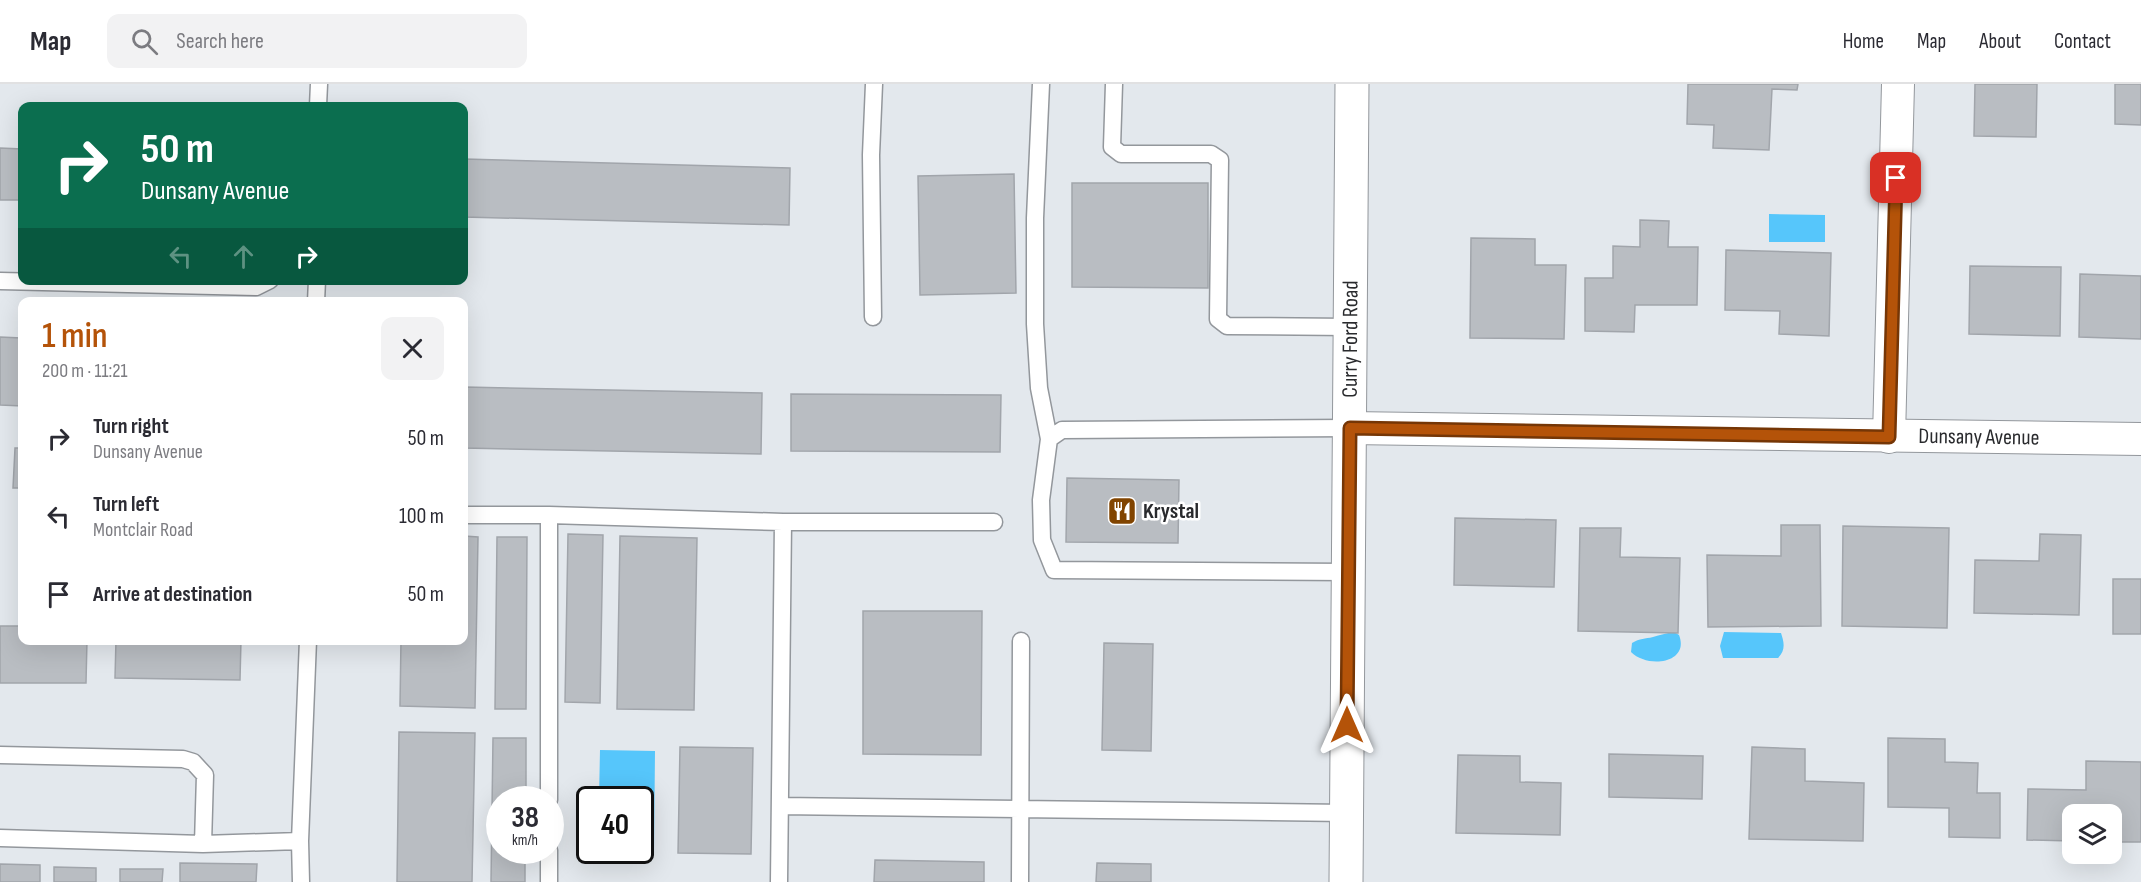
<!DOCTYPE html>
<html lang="en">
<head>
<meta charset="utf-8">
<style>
  :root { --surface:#fff; --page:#f2f2f3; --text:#2b2b33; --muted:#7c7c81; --line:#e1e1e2; --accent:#b45309 }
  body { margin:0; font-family:"Sofia Sans Condensed",sans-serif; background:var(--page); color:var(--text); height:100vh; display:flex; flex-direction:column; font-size:22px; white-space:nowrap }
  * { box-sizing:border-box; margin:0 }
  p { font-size:20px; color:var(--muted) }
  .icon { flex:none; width:33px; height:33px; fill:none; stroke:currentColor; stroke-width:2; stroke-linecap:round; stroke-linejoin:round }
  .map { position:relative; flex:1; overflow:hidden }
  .panel { position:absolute; left:18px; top:213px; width:450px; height:348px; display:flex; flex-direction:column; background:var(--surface); border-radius:12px; box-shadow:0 6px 24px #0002 }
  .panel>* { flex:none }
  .banner { position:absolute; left:18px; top:18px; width:450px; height:183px; border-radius:12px; box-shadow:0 6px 24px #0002; background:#0b6e4f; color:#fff; overflow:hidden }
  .buttons { position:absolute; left:2062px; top:720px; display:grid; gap:12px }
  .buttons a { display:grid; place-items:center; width:60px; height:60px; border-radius:12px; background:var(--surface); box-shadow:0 6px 24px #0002; font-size:30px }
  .speed { position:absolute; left:486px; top:702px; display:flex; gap:12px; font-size:30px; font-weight:700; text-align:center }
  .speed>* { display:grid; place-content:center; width:78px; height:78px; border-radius:50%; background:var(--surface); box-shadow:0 6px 24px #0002; line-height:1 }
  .speed small { font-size:15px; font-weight:400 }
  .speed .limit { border:3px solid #111; border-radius:9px; background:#fff; color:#111 }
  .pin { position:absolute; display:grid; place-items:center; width:51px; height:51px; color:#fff; margin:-26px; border-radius:12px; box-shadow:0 3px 9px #0006 }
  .me { position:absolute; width:66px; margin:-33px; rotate:0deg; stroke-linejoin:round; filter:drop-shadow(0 0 4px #0008) }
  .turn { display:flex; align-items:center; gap:21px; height:126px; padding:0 24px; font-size:27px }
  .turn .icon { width:78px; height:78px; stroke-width:2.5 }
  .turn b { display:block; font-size:42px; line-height:51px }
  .lanes { display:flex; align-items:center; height:57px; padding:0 24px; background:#0003; justify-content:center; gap:30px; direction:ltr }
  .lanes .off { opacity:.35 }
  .round { display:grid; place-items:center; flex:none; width:63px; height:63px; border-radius:12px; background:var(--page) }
  .overview { display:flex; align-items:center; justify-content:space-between; height:102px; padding:0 24px }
  h1 { font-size:36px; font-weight:600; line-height:45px; color:var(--accent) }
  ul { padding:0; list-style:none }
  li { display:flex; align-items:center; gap:18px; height:78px; padding:0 24px }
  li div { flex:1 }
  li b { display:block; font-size:22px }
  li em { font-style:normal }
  header { display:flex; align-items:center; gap:36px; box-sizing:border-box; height:84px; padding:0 30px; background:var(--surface); border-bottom:2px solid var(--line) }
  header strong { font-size:28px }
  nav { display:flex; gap:33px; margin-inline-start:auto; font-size:21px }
  .search { width:420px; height:54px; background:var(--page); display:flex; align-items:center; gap:15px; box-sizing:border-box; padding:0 21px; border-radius:12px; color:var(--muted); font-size:22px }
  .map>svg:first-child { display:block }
  .water { fill:#56c6fb }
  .building { fill:#b9bdc2; stroke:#a1a5ab; stroke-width:1.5 }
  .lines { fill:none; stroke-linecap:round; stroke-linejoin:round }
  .service-casing { stroke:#93979c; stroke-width:19 }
  .minor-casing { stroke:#93979c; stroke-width:34 }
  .tertiary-casing { stroke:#93979c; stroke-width:35 }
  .service { stroke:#fff; stroke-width:16 }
  .minor { stroke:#fff; stroke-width:32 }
  .tertiary { stroke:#fff; stroke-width:33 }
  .route-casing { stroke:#753606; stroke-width:15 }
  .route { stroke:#b45309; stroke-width:10 }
  .labels { text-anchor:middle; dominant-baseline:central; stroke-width:5; stroke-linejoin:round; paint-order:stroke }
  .street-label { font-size:22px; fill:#292a2d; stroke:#fff }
  .poi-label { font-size:22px; font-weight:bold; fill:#292a2d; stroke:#fff; text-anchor:start }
</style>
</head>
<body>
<header>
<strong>Map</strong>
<div class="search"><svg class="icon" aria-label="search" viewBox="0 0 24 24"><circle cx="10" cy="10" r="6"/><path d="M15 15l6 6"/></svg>Search here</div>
<nav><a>Home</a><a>Map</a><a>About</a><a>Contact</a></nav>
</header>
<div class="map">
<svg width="2141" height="798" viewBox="0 0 2141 798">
  <rect width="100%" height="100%" fill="#e3e8ed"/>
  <path class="water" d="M1769,130l56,1v27h-56z
    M1674,548l5,3c11,28 -31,34 -48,17l1,-9c8,-5 13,-4 21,-6 7,-2 13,-4 21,-5z
    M1724,548l57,1c3,9 5,17 -3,25h-55l-3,-12z
    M600,666l55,1 -1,104 -56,-1v-3l42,-1v-50l-41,-1z"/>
  <path class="building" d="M1688,0h110l-1,6 -25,-1 -3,61 -56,-2 1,-23 -27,-1z
    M1975,0h62l-1,53 -62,-1z
    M2115,0h26v41l-26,-1z
    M0,64l22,1v51h-22z
    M464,75l326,9 -1,57 -325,-8z
    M1014,90l2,119 -96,2 -2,-119z
    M1072,99h136v105l-136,-1z
    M1640,136l29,1 -1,26h30l-1,58h-62l-1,27 -49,-1v-53h28v-32l27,1z
    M1471,154l64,1v26h31l-2,74 -94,-1z
    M1726,166l105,3 -2,83 -50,-2 1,-23 -55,-1z
    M1970,182l91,1 -1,69 -91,-2z
    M2080,190l61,2v63l-62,-2z
    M0,253l21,1 1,68 -22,-1z
    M464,303l298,6 -1,61 -297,-6z
    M791,310l210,1 -1,57 -209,-1z
    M15,364h7v40h-9z
    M1067,394l112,2 -1,63 -112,-1z
    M1455,434l101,2 -2,67 -100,-2z
    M1781,441h39l1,101 -113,1 -1,-72 74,1z
    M1843,442l106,2 -2,100 -105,-2z
    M1580,444h41l-1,29 60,1 -2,75 -100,-2z
    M568,450l35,1 -3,168 -35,-1z
    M2040,450l41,1 -2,80 -105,-2 1,-53 64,1z
    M464,452l14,1 -3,171 -75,-2 1,-66h63z
    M620,452l77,2 -3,172 -77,-1z
    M497,453h30l-1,172h-31z
    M2113,495h28v55h-28z
    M863,527h119l-1,144 -118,-1z
    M0,542h22v14h65l-1,43h-86z
    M116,556h125l-1,40 -125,-2z
    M1104,559l49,1 -2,107 -49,-1z
    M399,648l76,1 -3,149h-75z
    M493,654h33v62h-26v50h25v32h-34z
    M1888,654l57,1v23l33,1 -1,30h23v45l-51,-1v-29l-61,-1z
    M680,663l73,1 -2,106 -73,-1z
    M1752,663l53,2v32l59,2 -1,58 -114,-2z
    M1609,670l94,2 -1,43 -93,-2z
    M1458,671l62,1v26l41,1 -1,52 -104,-2z
    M2086,677l55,1v80h-29v-28h-39v27l-46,-1 1,-51 58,1z
    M875,776l109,2v20h-110z
    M180,779l77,1 -1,18h-76z
    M1097,779l54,1v18h-55z
    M0,780l40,1v17h-40z
    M54,783l42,1v14h-42z
    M120,785h43l-1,13h-42z"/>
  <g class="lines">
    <g class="service-casing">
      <path id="service" d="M1041,0l-6,134v106l4,64 10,51
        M1114,0l-2,63 9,7h90l9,6 -2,159 9,7 123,1
        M318,22l1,-22
        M0,197l256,6 14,-7
        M316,218l1,-22
        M873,233l-2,-162 3,-71
        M464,431h85l234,7h211
        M549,431v285
        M1348,488l-294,-2 -12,-30 -1,-40 8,-61 13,-9 287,-2
        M0,671l183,4 10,3 12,13 -2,69
        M780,722l567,7
        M0,754l203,6 97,-3
        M549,766v32
        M301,798l-1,-41 8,-201
        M779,798l4,-360
        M1020,798l1,-241"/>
    </g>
    <g class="minor-casing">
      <g id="minor">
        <path id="s1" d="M1349,344l792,11"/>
        <path d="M1889,353l9,-353"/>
      </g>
    </g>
    <g class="tertiary-casing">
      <g id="tertiary">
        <path id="s2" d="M1346,798l6,-798"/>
      </g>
    </g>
    <use href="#service" class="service"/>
    <use href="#minor" class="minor"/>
    <use href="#tertiary" class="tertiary"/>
  </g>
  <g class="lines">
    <g class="route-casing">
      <path id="route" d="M1347,641l3,-297 539,9 7,-259"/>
    </g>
    <use href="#route" class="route"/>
  </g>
  <defs>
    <g id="restaurant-square" transform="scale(1.5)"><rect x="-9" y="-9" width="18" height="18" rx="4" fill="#814400" stroke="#fff"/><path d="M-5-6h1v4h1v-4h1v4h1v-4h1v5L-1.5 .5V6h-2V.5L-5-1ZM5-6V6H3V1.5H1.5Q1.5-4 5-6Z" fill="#fff"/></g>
  </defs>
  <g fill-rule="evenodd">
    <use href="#restaurant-square" x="1122" y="427"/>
  </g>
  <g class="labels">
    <g class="street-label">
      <text stroke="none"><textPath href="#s2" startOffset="543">Curry Ford Road</textPath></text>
      <text stroke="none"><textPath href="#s1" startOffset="630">Dunsany Avenue</textPath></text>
    </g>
    <g class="poi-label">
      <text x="1143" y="427">Krystal</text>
    </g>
  </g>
</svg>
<div class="buttons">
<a><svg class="icon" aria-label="layers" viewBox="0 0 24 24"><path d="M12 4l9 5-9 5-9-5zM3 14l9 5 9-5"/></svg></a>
</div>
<div class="speed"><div>38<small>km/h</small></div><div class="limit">40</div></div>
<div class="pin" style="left:1896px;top:94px;background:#d93025"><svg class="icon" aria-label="arrive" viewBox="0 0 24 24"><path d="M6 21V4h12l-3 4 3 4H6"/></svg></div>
<svg class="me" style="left:1347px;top:641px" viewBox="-20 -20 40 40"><path d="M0-17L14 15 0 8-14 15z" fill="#b45309" stroke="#fff" stroke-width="4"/></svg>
<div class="banner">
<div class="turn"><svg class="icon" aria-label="right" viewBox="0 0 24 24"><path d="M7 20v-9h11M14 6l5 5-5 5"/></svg><div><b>50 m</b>Dunsany Avenue</div></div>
<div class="lanes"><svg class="icon off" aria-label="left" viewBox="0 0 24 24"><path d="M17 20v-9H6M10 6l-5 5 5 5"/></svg><svg class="icon off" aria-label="ahead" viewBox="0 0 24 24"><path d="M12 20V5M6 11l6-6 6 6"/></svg><svg class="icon" aria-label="right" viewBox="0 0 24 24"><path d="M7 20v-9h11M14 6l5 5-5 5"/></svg></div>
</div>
<section class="panel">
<div class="overview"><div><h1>1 min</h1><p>200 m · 11:21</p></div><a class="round"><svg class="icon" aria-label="close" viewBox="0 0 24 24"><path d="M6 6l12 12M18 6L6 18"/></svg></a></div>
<ul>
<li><svg class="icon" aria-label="right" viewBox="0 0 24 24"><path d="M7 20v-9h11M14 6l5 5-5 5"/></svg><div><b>Turn right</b><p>Dunsany Avenue</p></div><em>50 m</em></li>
<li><svg class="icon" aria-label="left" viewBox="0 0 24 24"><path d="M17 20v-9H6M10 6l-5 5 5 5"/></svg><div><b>Turn left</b><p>Montclair Road</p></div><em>100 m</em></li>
<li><svg class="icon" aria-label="arrive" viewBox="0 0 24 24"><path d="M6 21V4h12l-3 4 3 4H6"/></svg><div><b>Arrive at destination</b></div><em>50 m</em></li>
</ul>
</section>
</div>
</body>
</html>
